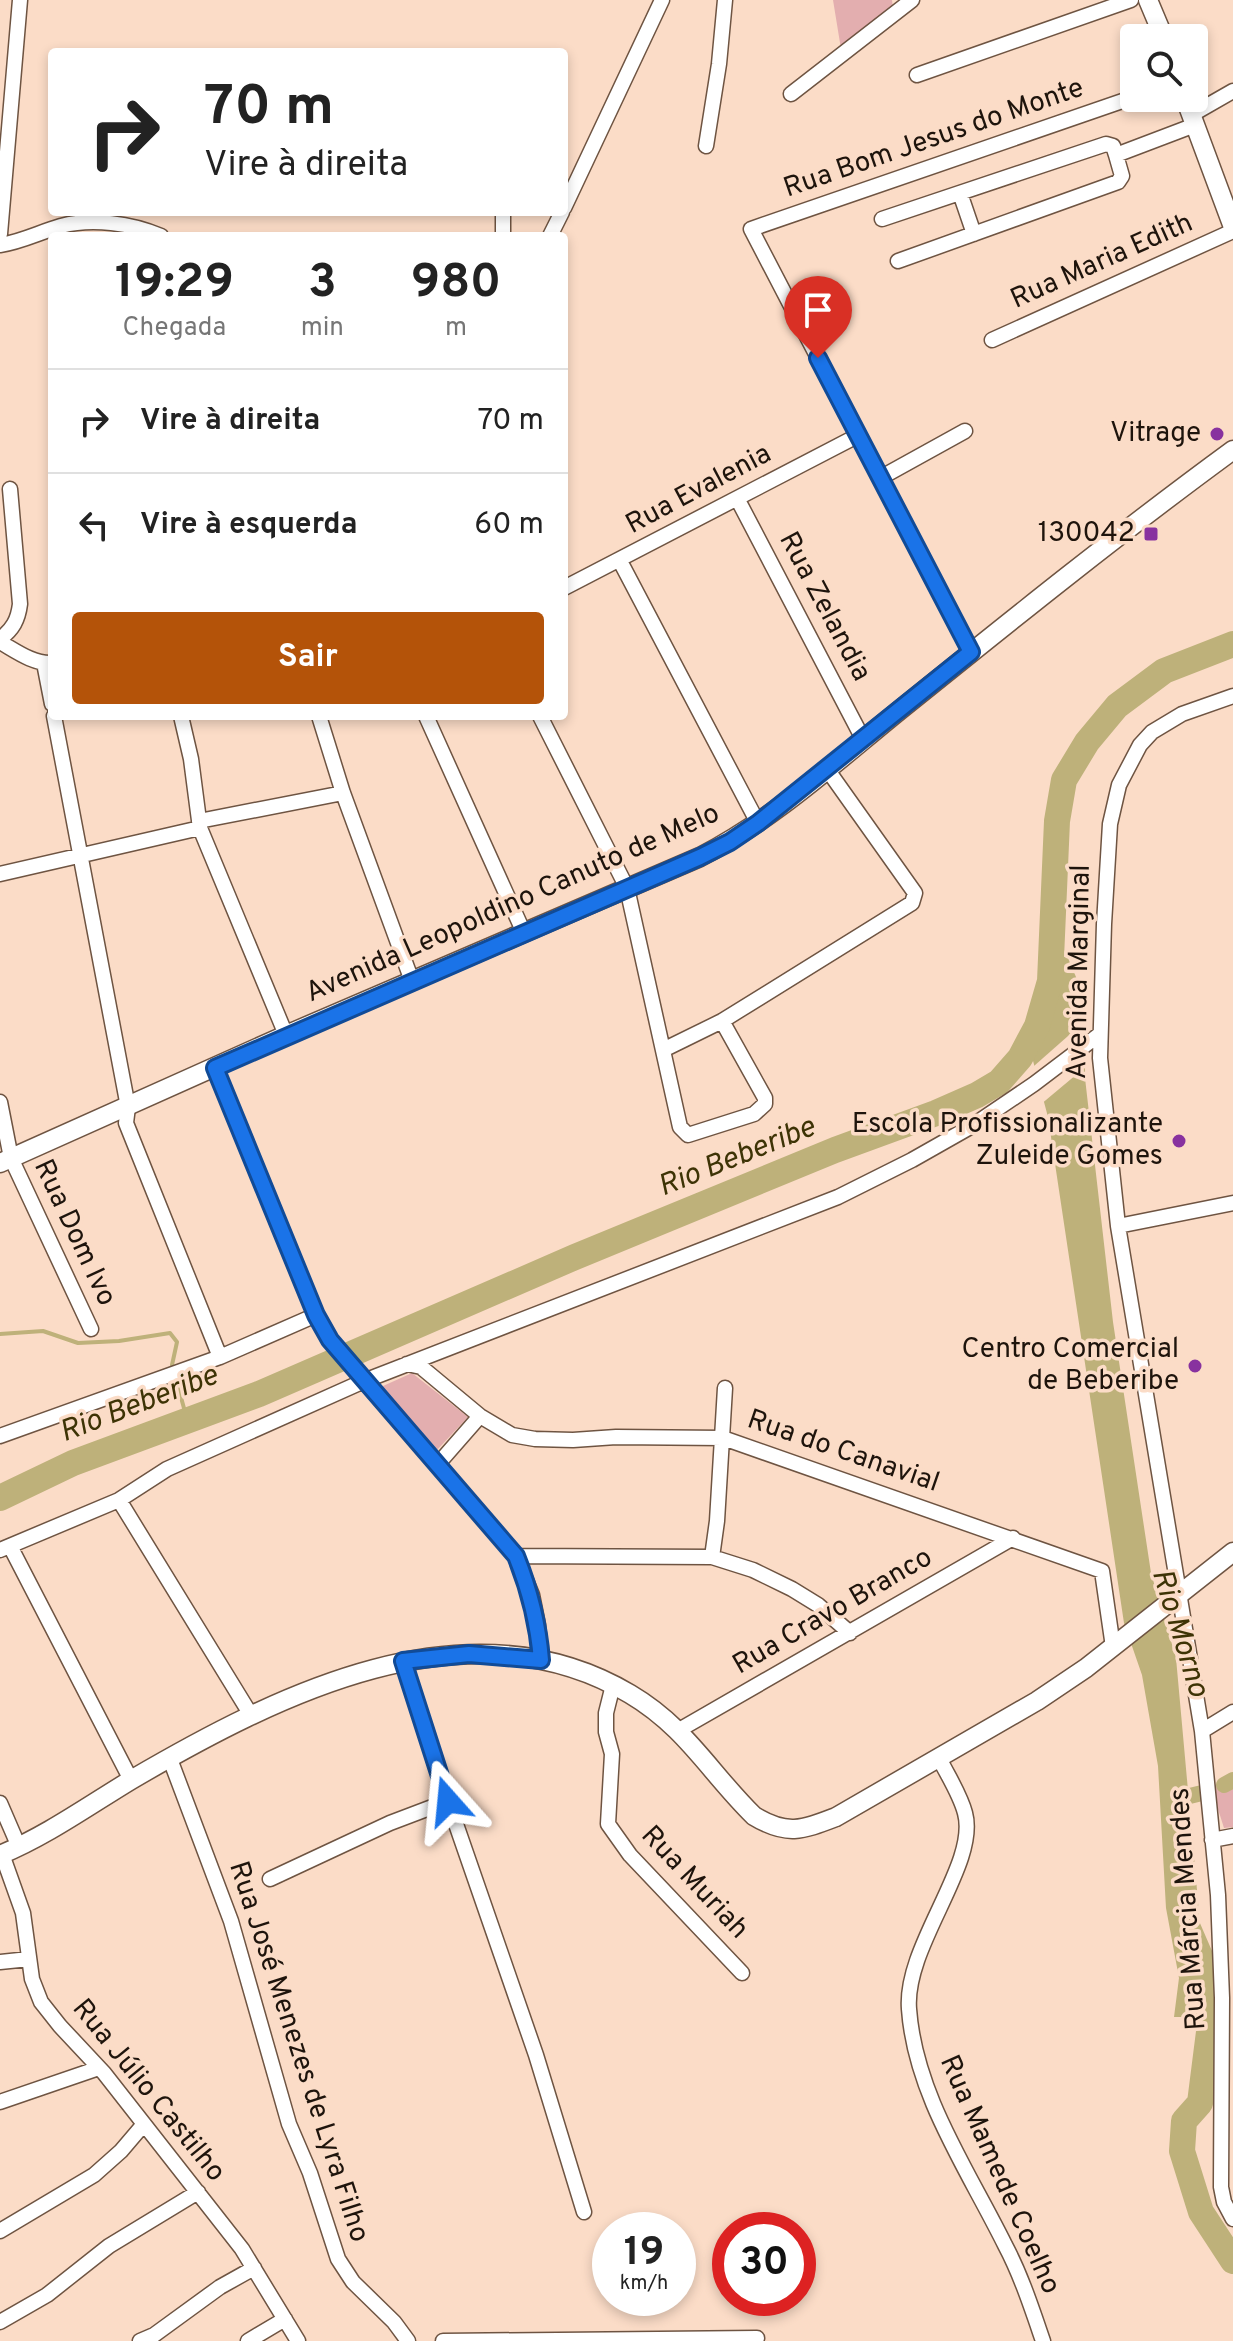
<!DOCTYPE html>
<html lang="pt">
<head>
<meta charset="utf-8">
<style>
  :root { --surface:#fff; --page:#f6f6f6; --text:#222; --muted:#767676; --line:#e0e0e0; --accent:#b45309 }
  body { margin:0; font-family:Overpass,sans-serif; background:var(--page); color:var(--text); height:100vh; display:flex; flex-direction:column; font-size:30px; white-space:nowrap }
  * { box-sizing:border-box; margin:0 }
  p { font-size:26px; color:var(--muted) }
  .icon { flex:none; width:44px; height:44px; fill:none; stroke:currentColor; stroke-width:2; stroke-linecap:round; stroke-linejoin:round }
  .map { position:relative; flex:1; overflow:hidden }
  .sheet { position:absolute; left:48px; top:232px; width:520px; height:488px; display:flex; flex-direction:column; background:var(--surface); border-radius:8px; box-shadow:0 4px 12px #0003 }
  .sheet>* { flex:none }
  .hud { position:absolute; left:48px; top:48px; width:520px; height:168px; border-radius:8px; box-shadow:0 4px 12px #0003; background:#fff; color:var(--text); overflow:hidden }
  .controls { position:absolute; left:1120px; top:24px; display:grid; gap:16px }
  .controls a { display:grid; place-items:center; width:88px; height:88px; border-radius:8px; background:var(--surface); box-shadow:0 4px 12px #0003; font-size:40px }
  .speed { position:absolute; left:592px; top:2212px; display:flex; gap:16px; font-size:40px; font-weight:700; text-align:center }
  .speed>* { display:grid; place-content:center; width:104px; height:104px; border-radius:50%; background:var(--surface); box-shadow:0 4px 12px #0003; line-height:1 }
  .speed small { font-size:20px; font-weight:400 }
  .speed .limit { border:12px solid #d22; background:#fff; color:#111 }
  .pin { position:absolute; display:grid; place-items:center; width:68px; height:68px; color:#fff; margin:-82px -34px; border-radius:50% 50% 50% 0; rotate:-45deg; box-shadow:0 0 8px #0007 }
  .pin .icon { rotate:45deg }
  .me { position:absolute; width:88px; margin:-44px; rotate:342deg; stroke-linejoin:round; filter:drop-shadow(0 0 6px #0008) }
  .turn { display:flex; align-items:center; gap:28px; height:168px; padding:0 24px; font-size:36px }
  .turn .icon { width:104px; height:104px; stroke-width:2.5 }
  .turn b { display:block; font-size:56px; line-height:68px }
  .eta { display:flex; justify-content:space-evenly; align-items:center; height:136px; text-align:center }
  .eta b { font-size:48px; font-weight:700; line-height:56px }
  .button { display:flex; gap:16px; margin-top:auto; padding:16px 24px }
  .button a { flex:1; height:92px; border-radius:8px; background:var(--accent); color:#fff; font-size:32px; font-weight:700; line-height:92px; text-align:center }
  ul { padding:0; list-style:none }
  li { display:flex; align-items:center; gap:24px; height:104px; padding:0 24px; border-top:2px solid var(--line) }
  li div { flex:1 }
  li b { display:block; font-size:30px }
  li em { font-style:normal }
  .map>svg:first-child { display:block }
  .green { fill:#e3aeaf }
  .water { fill:#beb17a }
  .pier { fill:#fbdcc7 }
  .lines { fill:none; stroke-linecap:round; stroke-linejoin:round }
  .stream { stroke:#beb17a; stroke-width:4 }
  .canal { stroke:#beb17a; stroke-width:16 }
  .river { stroke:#beb17a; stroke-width:26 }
  .street-casing { stroke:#6e5442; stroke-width:17 }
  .secondary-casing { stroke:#6e5442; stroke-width:21 }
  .street { stroke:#fff; stroke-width:14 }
  .secondary { stroke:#fff; stroke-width:18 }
  .route-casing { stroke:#114b97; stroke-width:20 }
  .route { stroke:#1a73e8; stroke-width:14 }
  .poi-dot { fill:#88329f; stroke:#fbdcc7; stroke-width:3 }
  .labels { text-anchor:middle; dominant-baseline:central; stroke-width:7; stroke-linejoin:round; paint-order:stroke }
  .street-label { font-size:28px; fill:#1e140c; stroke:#fbdcc7 }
  .poi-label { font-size:28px; fill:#1e140c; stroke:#fbdcc7; text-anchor:end }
  .water-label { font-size:30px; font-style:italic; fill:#3d3305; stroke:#fbdcc7 }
</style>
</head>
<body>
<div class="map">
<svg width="1233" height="2341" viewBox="0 0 1233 2341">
  <rect width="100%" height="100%" fill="#fbdcc7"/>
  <path class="green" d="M833,0h59l1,9 -52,40z
    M412,1373l56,44 -31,33 -55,-58 1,-6z
    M1233,1777v50l-9,1 -13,-41z"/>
  <path class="water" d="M1061,956l7,2 16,38 1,82 28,244 38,251 25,85 22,243 6,116h-30l5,-39 -13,-70 -8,-142 -16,-91 -18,-52 -76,-506 -16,-60 17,-32z"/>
  <path class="pier" d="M1085,1021l4,43 -49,41 -6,-23v-16z"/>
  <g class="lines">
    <path class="stream" d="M0,1334l43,-3 35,12 41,-2 51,-8 7,9 -5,23 15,54"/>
    <path class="canal" d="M1224,1785l9,-5
      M1169,1801l33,-8"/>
    <path class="river" d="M0,1498l73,-35 186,-69 316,-137 260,-107 101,-37 41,-18 22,-13 21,-24 17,-32 13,-45 7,-160 7,-41 23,-38 30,-36 47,-35 69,-27
      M1187,1926l16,37 2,19 -3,16 6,13 1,21 -9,71 -16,18 -2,30 19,61 32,49"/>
    <g class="street-casing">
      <path id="street" d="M917,75l214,-75
        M791,94l121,-94
        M1191,115l42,-24
        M706,146l13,-82 6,-64
        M960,193l14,41
        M564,208l98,-208
        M882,219l224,-75 7,2 3,9
        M0,234l20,-234
        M503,236v-24
        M550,236l12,-24
        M0,245c21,-3 40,-13 61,-19 31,-8 70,-3 100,10
        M898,261l220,-79 4,-6 -6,-21 79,-30
        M992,340l241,-109
        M880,478l85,-47
        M738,500l125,239
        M620,561l138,262
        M564,588l293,-152
        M0,639c13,-10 18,-19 20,-35l-10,-115
        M0,642c16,9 33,22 52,21
        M971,652l-220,-423 383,-132
        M44,663l8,41
        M1233,696l-51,18 -30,18 -12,13 -21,40 -9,39 -6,100 -4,134 18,168 84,505 16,164 4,103 -1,189 3,15 9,17
        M54,716l74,391 -2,16 94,234
        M181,716l10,43 9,69 86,207
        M319,716l24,77 69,188
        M426,716l98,217
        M540,716l87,172 53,239 8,8 66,-21 11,-10v-6l-43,-77
        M199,821l144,-28
        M0,874l200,-46
        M665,1049l57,-28 190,-118 3,-10 -88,-124
        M215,1068l101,247 14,25 34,41 152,175 16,39 6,30 3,35
        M0,1102l11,56 80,171
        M1118,1226l115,-23
        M407,1364l14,3 59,49 32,19 23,4 38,1 43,-3 107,1 379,133 11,76
        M0,1436l220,-79 96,-42
        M438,1464l42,-48
        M119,1500l132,215
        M10,1546l121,234
        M0,1550l119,-50 48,-31 197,-88 474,-184 74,-37 60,-34 62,-42 66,-50
        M516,1556l196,1 41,13 39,19 26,16 32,28
        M712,1557l5,-36 8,-133
        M403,1661l45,140 88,254 48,157
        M613,1685l-7,28v19l6,22 -4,70 22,31 112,118
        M679,1730l334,-192
        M1202,1731l31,-19
        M939,1758c9,18 21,36 26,55 14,51 -61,133 -56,196 6,85 59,161 96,236 16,30 27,64 38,96
        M170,1759l61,162 58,203 21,49 28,86 15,23 41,40 14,19
        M0,1803l19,44
        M1212,1840l21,-4
        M2,1854l21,59 9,66 9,23 19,24 44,47 138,176 56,92
        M270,1879l120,-56 58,-22
        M0,1962l29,-3
        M0,2102l99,-34
        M0,2231l94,-56 27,-24 23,-27
        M0,2322l47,-27 62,-49 89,-54
        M140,2341l14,-6 66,-48 34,-19
        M248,2341l37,-22
        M443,2341l314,-3"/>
    </g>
    <g class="secondary-casing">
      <path id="secondary" d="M1148,0l16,38
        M1185,98l48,129
        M0,1163l286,-128 414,-178c76,-39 140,-99 206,-152 108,-87 215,-173 327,-255
        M0,1855c46,-19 88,-49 131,-75 144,-84 336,-183 499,-86 56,33 80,79 124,122 33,20 48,14 82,1l201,-116 49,-33 147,-116"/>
    </g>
    <use href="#street" class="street"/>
    <use href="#secondary" class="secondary"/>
  </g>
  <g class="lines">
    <g class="route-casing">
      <path id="route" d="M448,1801l-45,-140 66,-7 72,6c-3,-38 -11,-69 -25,-104l-186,-216 -14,-25 -101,-247 485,-211 30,-15 28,-19 213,-171 -153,-294"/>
    </g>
    <use href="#route" class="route"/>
  </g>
  <g class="poi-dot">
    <circle cx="1217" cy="434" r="8"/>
    <rect x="1143" y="526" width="16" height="16" rx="4"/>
    <circle cx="1179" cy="1141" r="8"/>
    <circle cx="1195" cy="1366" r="8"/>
  </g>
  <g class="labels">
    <g class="street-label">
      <text transform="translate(934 139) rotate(-19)">Rua Bom Jesus do Monte</text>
      <text transform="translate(1102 262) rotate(-24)">Rua Maria Edith</text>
      <text transform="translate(699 490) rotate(-28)">Rua Evalenia</text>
      <text transform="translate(824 607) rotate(62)">Rua Zelandia</text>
      <text transform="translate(513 904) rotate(-24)">Avenida Leopoldino Canuto de Melo</text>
      <text transform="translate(1080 972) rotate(-89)">Avenida Marginal</text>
      <text transform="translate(74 1233) rotate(65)">Rua Dom Ivo</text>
      <text transform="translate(843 1452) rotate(19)">Rua do Canavial</text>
      <text transform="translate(833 1612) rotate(-30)">Rua Cravo Branco</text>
      <text transform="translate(694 1883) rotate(47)">Rua Muriah</text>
      <text transform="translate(1189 1909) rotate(-94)">Rua Márcia Mendes</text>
      <text transform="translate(298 2052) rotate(72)">Rua José Menezes de Lyra Filho</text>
      <text transform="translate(148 2091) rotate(51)">Rua Júlio Castilho</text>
      <text transform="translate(999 2175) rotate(66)">Rua Mamede Coelho</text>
    </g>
    <g class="poi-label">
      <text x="1201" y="434">Vitrage</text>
      <text x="1135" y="534">130042</text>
      <text x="1163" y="1125">Escola Profissionalizante<tspan x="1163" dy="32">Zuleide Gomes</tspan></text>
      <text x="1179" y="1350">Centro Comercial<tspan x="1179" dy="32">de Beberibe</tspan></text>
    </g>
    <g class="water-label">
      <text transform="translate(737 1158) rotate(-22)">Rio Beberibe</text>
      <text transform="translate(139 1405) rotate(-21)">Rio Beberibe</text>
      <text transform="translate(1179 1633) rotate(73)">Rio Morno</text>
    </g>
  </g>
</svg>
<div class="controls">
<a><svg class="icon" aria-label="search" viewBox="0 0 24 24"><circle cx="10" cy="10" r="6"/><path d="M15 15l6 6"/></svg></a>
</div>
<div class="speed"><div>19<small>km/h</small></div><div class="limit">30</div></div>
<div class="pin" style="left:818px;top:358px;background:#d93025"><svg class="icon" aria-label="arrive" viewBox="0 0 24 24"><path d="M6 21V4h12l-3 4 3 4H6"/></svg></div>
<svg class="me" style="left:448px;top:1801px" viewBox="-20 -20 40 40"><path d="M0-17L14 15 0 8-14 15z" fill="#1a73e8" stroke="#fff" stroke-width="4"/></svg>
<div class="hud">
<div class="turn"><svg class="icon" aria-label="right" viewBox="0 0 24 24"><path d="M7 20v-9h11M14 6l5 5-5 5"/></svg><div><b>70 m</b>Vire à direita</div></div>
</div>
<section class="sheet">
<div class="eta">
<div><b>19:29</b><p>Chegada</p></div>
<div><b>3</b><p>min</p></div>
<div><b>980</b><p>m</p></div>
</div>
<ul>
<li><svg class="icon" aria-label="right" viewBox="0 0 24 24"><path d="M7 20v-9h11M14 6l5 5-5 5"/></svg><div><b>Vire à direita</b></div><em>70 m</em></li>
<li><svg class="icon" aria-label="left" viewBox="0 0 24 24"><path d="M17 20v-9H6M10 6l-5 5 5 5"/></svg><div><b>Vire à esquerda</b></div><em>60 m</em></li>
</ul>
<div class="button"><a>Sair</a></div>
</section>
</div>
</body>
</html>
